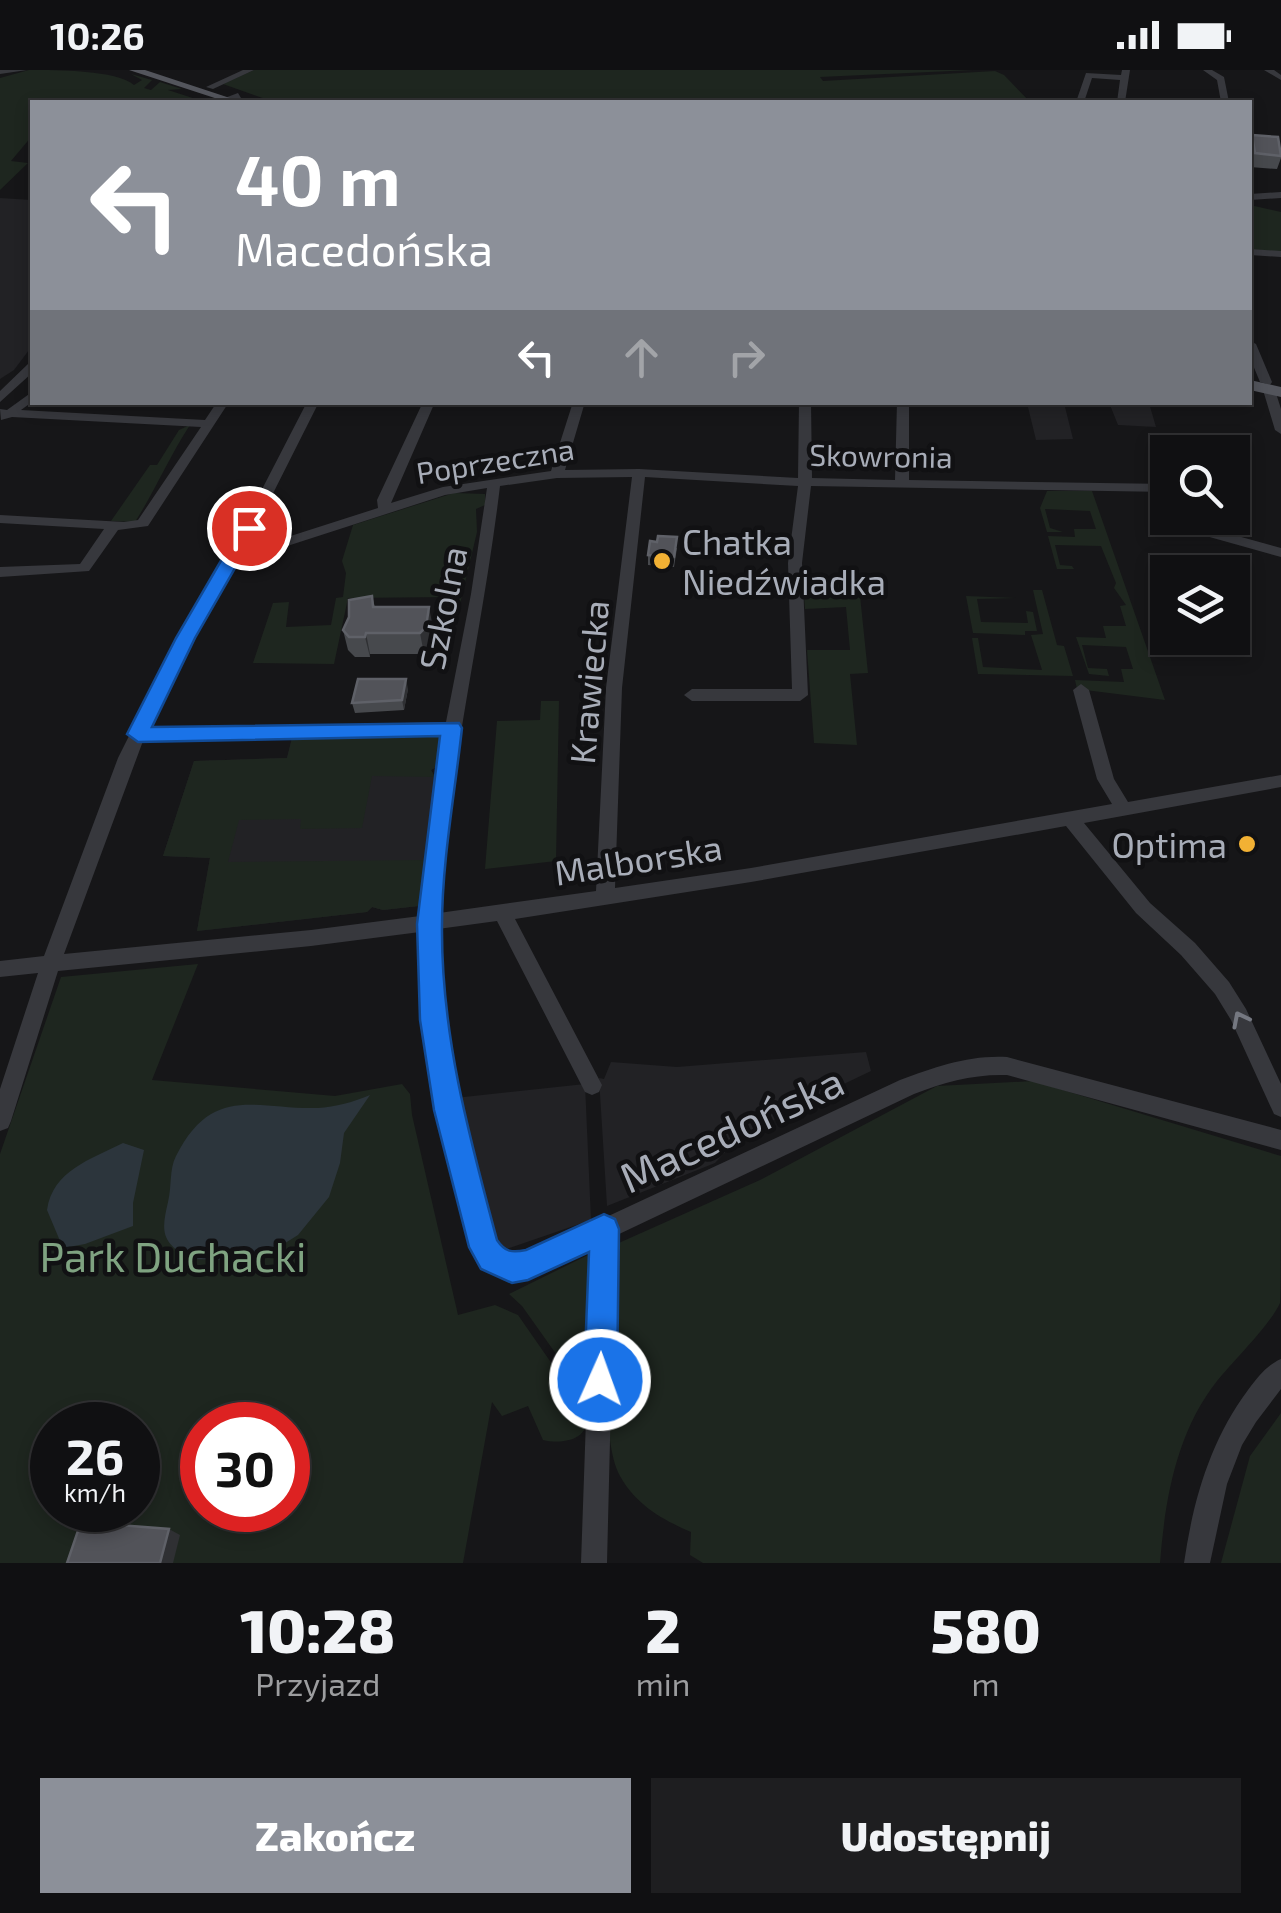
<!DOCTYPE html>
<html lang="pl">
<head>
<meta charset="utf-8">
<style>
  :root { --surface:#101012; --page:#1e1e20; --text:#f1f3f6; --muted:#9c9d9f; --line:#303032; --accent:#8c9099 }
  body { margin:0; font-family:"Exo 2",sans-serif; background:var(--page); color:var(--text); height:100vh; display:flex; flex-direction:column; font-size:38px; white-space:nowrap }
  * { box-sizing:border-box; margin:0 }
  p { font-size:32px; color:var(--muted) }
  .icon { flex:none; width:55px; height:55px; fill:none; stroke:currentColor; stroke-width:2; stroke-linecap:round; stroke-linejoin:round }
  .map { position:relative; height:1493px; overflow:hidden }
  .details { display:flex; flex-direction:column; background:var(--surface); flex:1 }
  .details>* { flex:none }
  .top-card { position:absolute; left:30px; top:30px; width:1222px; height:305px; border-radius:0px; box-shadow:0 5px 15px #0003,0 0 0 2px var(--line); background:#8c9099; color:#fff; overflow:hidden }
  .tools { position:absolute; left:1150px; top:365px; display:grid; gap:20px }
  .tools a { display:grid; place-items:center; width:100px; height:100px; border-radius:0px; background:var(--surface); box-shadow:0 5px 15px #0003,0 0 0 2px var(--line); font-size:50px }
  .speed { position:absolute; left:30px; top:1332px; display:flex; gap:20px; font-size:50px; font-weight:700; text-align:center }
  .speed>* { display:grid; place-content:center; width:130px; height:130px; border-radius:50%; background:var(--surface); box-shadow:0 5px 15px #0003,0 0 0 2px var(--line); line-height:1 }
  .speed small { font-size:25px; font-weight:400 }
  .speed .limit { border:15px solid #d22; background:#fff; color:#111 }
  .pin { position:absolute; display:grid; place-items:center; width:85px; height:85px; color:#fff; margin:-42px; border:5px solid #fff; border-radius:50%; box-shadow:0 2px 10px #0007 }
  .me { position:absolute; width:110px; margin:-55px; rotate:2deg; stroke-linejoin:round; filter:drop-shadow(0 0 8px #0008) }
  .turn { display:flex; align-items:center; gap:35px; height:210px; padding:0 40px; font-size:45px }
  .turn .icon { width:130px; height:130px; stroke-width:2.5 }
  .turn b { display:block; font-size:70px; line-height:85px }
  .lanes { display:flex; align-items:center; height:95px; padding:0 40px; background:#0003; justify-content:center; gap:50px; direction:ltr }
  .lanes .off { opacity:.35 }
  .eta { display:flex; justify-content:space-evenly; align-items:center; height:170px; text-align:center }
  .eta b { font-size:60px; font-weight:800; line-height:70px }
  .button { display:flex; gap:20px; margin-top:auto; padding:20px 40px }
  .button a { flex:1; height:115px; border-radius:0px; background:var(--accent); color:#fff; font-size:40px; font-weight:800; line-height:115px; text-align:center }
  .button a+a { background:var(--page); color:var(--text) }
  .status { display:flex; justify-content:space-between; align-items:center; height:70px; padding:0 50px; background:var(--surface); direction:ltr }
  .status svg { height:28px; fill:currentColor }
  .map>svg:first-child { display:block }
  .built { fill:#222225 }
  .green { fill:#1e261f; fill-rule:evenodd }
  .water { fill:#2c353c }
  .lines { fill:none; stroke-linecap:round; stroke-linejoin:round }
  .minor { fill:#37383d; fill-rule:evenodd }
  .major { fill:#53555c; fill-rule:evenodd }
  .wall { fill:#47494d }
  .shaded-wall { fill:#2f3033 }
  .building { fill:#525359; stroke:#5f6168; stroke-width:2.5 }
  .oneway { stroke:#757881 }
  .route { fill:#1a73e8; stroke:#114b97; stroke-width:2.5 }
  .poi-dot { fill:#f2b134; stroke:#111113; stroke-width:4 }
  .labels { text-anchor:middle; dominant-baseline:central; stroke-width:9; stroke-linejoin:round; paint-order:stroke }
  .far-street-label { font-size:30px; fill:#a8adb8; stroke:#111113 }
  .poi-label { font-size:35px; fill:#a8adb8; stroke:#111113; text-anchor:start }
  .street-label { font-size:35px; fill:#a8adb8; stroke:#111113 }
  .near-street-label { font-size:42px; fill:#a8adb8; stroke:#111113 }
  .near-park-label { font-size:42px; fill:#7fa381; stroke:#111113 }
</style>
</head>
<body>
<div class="status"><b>10:26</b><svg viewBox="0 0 49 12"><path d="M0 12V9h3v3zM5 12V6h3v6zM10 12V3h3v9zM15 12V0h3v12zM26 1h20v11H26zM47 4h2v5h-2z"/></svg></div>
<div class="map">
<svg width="1281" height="1493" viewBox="0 0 1281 1493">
  <rect width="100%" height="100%" fill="#161618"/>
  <path class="built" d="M0,128l32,2v146l-18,24 -14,9z
    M1027,333h122l7,24 -38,-2 -8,-20 -46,-2 9,36 -37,1z
    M441,665l-5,32 -5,3 4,7 -16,129 -36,4 -11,-3 -5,5 -170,19 13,-73 -47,-2 31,-95 93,-3 5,-20z
    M866,982l5,19 -71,34 -66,38 -19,20 -108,43 -8,-128 5,1 7,-17 66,5z
    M585,1014l6,136 -93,32 -43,-154z"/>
  <path class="green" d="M29,0c29,0 87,0 105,15l8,-5 -11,-6 21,6 -8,8 7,2 9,-8 22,7 -14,1 37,12h-173v34l-21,25 17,2 -28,27v-112z
    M254,0h719l-153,7 3,4 172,-10 9,4 26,27h-756l-51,-18z
    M1250,135l31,7v40l-31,-2z
    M190,355c-21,32 -34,64 -55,97l-24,-1 39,-56h7l22,-35z
    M1047,421h45l73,209 -88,-11 -2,-9 49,2 -3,-13h12l-7,-22 -44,-2 6,23 19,1 2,7 -20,-2 -13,-37 30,1 -3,-12h23l-6,-20 6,-1 -12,-17 2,-5 -15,-37 -46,-1 5,20 12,1 2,3h-17l-9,-33 27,1 -1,-8h22l-6,-18 -45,-2 5,19 13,4h-16l-7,-24z
    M454,423l31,1v11l-9,4 1,23 -17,72 -9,-7 -103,1 -14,66 -81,-1 20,-60 16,-1 -3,25 45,-2 5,-27 7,-1 3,-24 -4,-12 11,-36z
    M803,510l56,6 9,87 -18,1 7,71 -43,-2 -7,-93h43l-4,-43 -41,2z
    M1033,520h9l15,55 7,1 9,30 -95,-2 -6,-36h6l5,29 59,3 -11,-35 12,-1z
    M966,526l50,2 -39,1 4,23 47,1 -2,-12 7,1 4,19h-12v4l-52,-2z
    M541,631h18l-3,160 -71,8 12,-148 43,-1z
    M441,665l-5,32 -5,3 4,7 -63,-1 -10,52 -62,1 1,-10 -62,1 -11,42 197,-2 -6,46 -36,4 -11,-3 -5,5 -170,19 13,-73 -47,-2 31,-95 93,-3 5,-20z
    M198,894l-46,116 183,16 67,-12 8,10 2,21 46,200 37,-10 23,10 66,95c11,29 -20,35 -41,30l-15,-34 -26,10 -10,-14 -29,161h-463v-409l61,-177zM52,1355h86v85h-86zM202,1355h86v85h-86z
    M1033,1011l248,75c0,24 0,133 -1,147 -10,22 -47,58 -63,78 -41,52 -52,119 -57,182h-457l-13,-8 1,-23c-28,-12 -55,-27 -71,-56 -23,-40 -9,-178 -8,-230l148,-66 177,-94z
    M590,1184l4,2 -1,150 -71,-100 -13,-12z
    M1281,1343v150h-60l29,-107z"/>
  <path class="water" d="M370,1025l-26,38 -4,30 -11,34 -31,38 -32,20 -24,5 -52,-1c-29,-17 -29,-27 -22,-57 4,-16 1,-32 8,-46 37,-73 81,-46 142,-48 17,-1 36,-6 52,-13z
    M123,1073l21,7 -11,53v23l-48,18 -22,4 -16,-38c6,-40 43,-50 76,-67z"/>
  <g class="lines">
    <path class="minor" d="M0,0h27l-27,4z
      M243,0h11l-41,19 -7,-2z
      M1122,0h8l-5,32h-8l3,-22 -28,-2 -8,24h-8l10,-29 35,2z
      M1203,0h9l12,7 5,25h-8l-4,-22z
      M1264,0h10l7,5v5z
      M238,23l3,5 -16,4h-11z
      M1281,122v6l-31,2v-6z
      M1250,179l31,2v6l-31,-2z
      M1250,271l6,3 16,38 -2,3 -10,-3 -10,-24z
      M28,294h4v9l-32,29v-11z
      M1269,316l6,4 6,19v25l-6,-4 -12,-40z
      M32,322v10l-11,8 184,10 12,-18h12l-81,124 -30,4 -29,41 -89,6v-10l80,-3 24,-35 -104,-6v-8l124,7 14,-2 63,-93 -189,-10 -11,3 -1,-11 7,1z
      M307,332h12l-75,149 134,-43 -1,-8 46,-98h12l-44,101 52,-16 108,-16 22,-69h12l-20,68 74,-1 159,9 1,-76h12l1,76 83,2 2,-78h12v78l259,4v8l-357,-6 -9,77 6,132 -8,6h-108l-8,-6 8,-6h100l-4,-126 10,-77 -153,-9 -23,211 -7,200 136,-20 361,-64 -15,-25 -24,-89 8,-6 8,6 25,89 14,23 153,-27v12l-197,36 66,80 45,40 34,39 17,27 35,75v33l-7,-3 -43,-94 -16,-26 -34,-39 -45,-42 -70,-87 -315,56 -236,37 87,166 -3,7 -7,3 -7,-3 -88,-171 -59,8c2,108 26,209 56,312l12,12 21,1 373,-174c36,-13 68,-25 107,-23l274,73v20l-274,-75c-34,-1 -62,7 -93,19l-299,142 -8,327h-26l11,-316 -71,31 -27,-6 -18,-17 -25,-87 -17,-80 -12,-80 -2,-76 -109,14 -253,25 -47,150 -3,7 -8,3v-42l38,-116 -38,4v-16l44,-5 74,-198 60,-120 48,-79zM632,407l-26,211 -10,203 -157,22c9,-143 44,-284 61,-427l57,-8zM487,418l-16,106 -25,128 -297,7 45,-91 44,-76 207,-67zM444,664l-14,80 -10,102 -109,14 -247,24 79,-213z
      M1189,448h14l13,12 65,18v9l-75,-21z
      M1281,1289v30l-25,33 -14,23 -15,39 -17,79h-26c9,-62 26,-122 64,-173 9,-12 19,-25 33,-31z"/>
    <path class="major" d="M129,0h16l97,32h-15z
      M1250,310l31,7v10l-31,-7z"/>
  </g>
  <path class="wall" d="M1252,65l29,17v6l-4,11 -27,-2v-25z
    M677,478l-3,19 -26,-2v-10z
    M372,526l3,11 58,21 -3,20 -6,6h-54v3h-15l-7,-7 -5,-20z
    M408,619l-4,21 -49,3 -3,-10z"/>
  <path class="shaded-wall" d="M429,537l4,21 -3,20 -6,6 -4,-21z
    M366,563l4,21v3l-5,-20z
    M406,609l2,10 -4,21 -2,-10z
    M169,1459l11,6 -7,28h-13z"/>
  <path class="building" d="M1252,65l26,2 3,19 -26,-3z
    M658,466l19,1 -3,20 -26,-2 2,-14 7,1z
    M372,526l1,11h56l-3,20 -6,6h-54l-1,4h-16l-6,-7 6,-13v-17z
    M358,609h48l-4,21 -50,3z
    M81,1452l88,7 -9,34h-93z"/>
  <defs><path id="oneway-chevron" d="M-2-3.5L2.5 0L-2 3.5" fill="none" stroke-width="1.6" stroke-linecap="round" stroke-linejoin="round" transform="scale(2.5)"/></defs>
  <use class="oneway" href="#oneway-chevron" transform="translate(1240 949) rotate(-117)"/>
  <path class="route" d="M249,452l9,6 -63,110 -43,89 307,-4 3,5c-7,65 -20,133 -20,198 -1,108 27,210 55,314 8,12 15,13 29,10l78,-36 11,5 4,10 -2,151 -5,11 -12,5 -11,-5 -5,-11 5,-128 -61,28 -16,3 -31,-14 -12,-22 -35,-137 -14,-90 -3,-96 23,-188 -302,6 -11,-8 49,-96 64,-110z"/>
  <g class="poi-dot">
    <circle cx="662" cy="491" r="10"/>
    <circle cx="1247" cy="774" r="10"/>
  </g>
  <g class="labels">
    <g class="far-street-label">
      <text transform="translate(881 385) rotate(1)">Skowronia</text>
      <text transform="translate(495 390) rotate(-9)">Poprzeczna</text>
    </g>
    <g class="poi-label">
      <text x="682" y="471">Chatka<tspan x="682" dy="40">Niedźwiadka</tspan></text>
      <text x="1227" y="774" text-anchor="end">Optima</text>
    </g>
    <g class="street-label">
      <text transform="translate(442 538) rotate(-79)">Szkolna</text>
      <text transform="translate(588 612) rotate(-85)">Krawiecka</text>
      <text transform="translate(638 789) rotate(-9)">Malborska</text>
    </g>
    <g class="near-street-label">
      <text transform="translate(731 1058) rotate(-25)">Macedońska</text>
    </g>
    <g class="near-park-label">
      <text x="173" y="1185">Park Duchacki</text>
    </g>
  </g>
</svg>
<div class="tools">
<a><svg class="icon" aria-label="search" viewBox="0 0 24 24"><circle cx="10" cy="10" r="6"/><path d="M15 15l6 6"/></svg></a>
<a><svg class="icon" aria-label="layers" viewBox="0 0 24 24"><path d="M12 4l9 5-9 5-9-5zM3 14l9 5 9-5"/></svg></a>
</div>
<div class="speed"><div>26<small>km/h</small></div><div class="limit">30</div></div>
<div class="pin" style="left:249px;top:458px;background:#d93025"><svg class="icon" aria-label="arrive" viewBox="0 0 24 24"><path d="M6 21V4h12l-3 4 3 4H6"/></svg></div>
<svg class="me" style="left:600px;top:1310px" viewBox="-20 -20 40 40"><circle r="17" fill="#1a73e8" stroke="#fff" stroke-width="3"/><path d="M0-11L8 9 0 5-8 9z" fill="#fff"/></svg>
<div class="top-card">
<div class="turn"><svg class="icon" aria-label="left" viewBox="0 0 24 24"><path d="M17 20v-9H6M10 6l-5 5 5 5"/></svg><div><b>40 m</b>Macedońska</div></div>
<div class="lanes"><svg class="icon" aria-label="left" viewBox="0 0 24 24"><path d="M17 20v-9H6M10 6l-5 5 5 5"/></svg><svg class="icon off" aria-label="ahead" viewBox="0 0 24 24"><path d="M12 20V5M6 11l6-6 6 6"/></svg><svg class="icon off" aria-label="right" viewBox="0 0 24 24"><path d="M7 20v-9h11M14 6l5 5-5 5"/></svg></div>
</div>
</div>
<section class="details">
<div class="eta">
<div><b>10:28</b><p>Przyjazd</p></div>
<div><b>2</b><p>min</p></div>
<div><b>580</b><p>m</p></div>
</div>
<div class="button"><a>Zakończ</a><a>Udostępnij</a></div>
</section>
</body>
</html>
